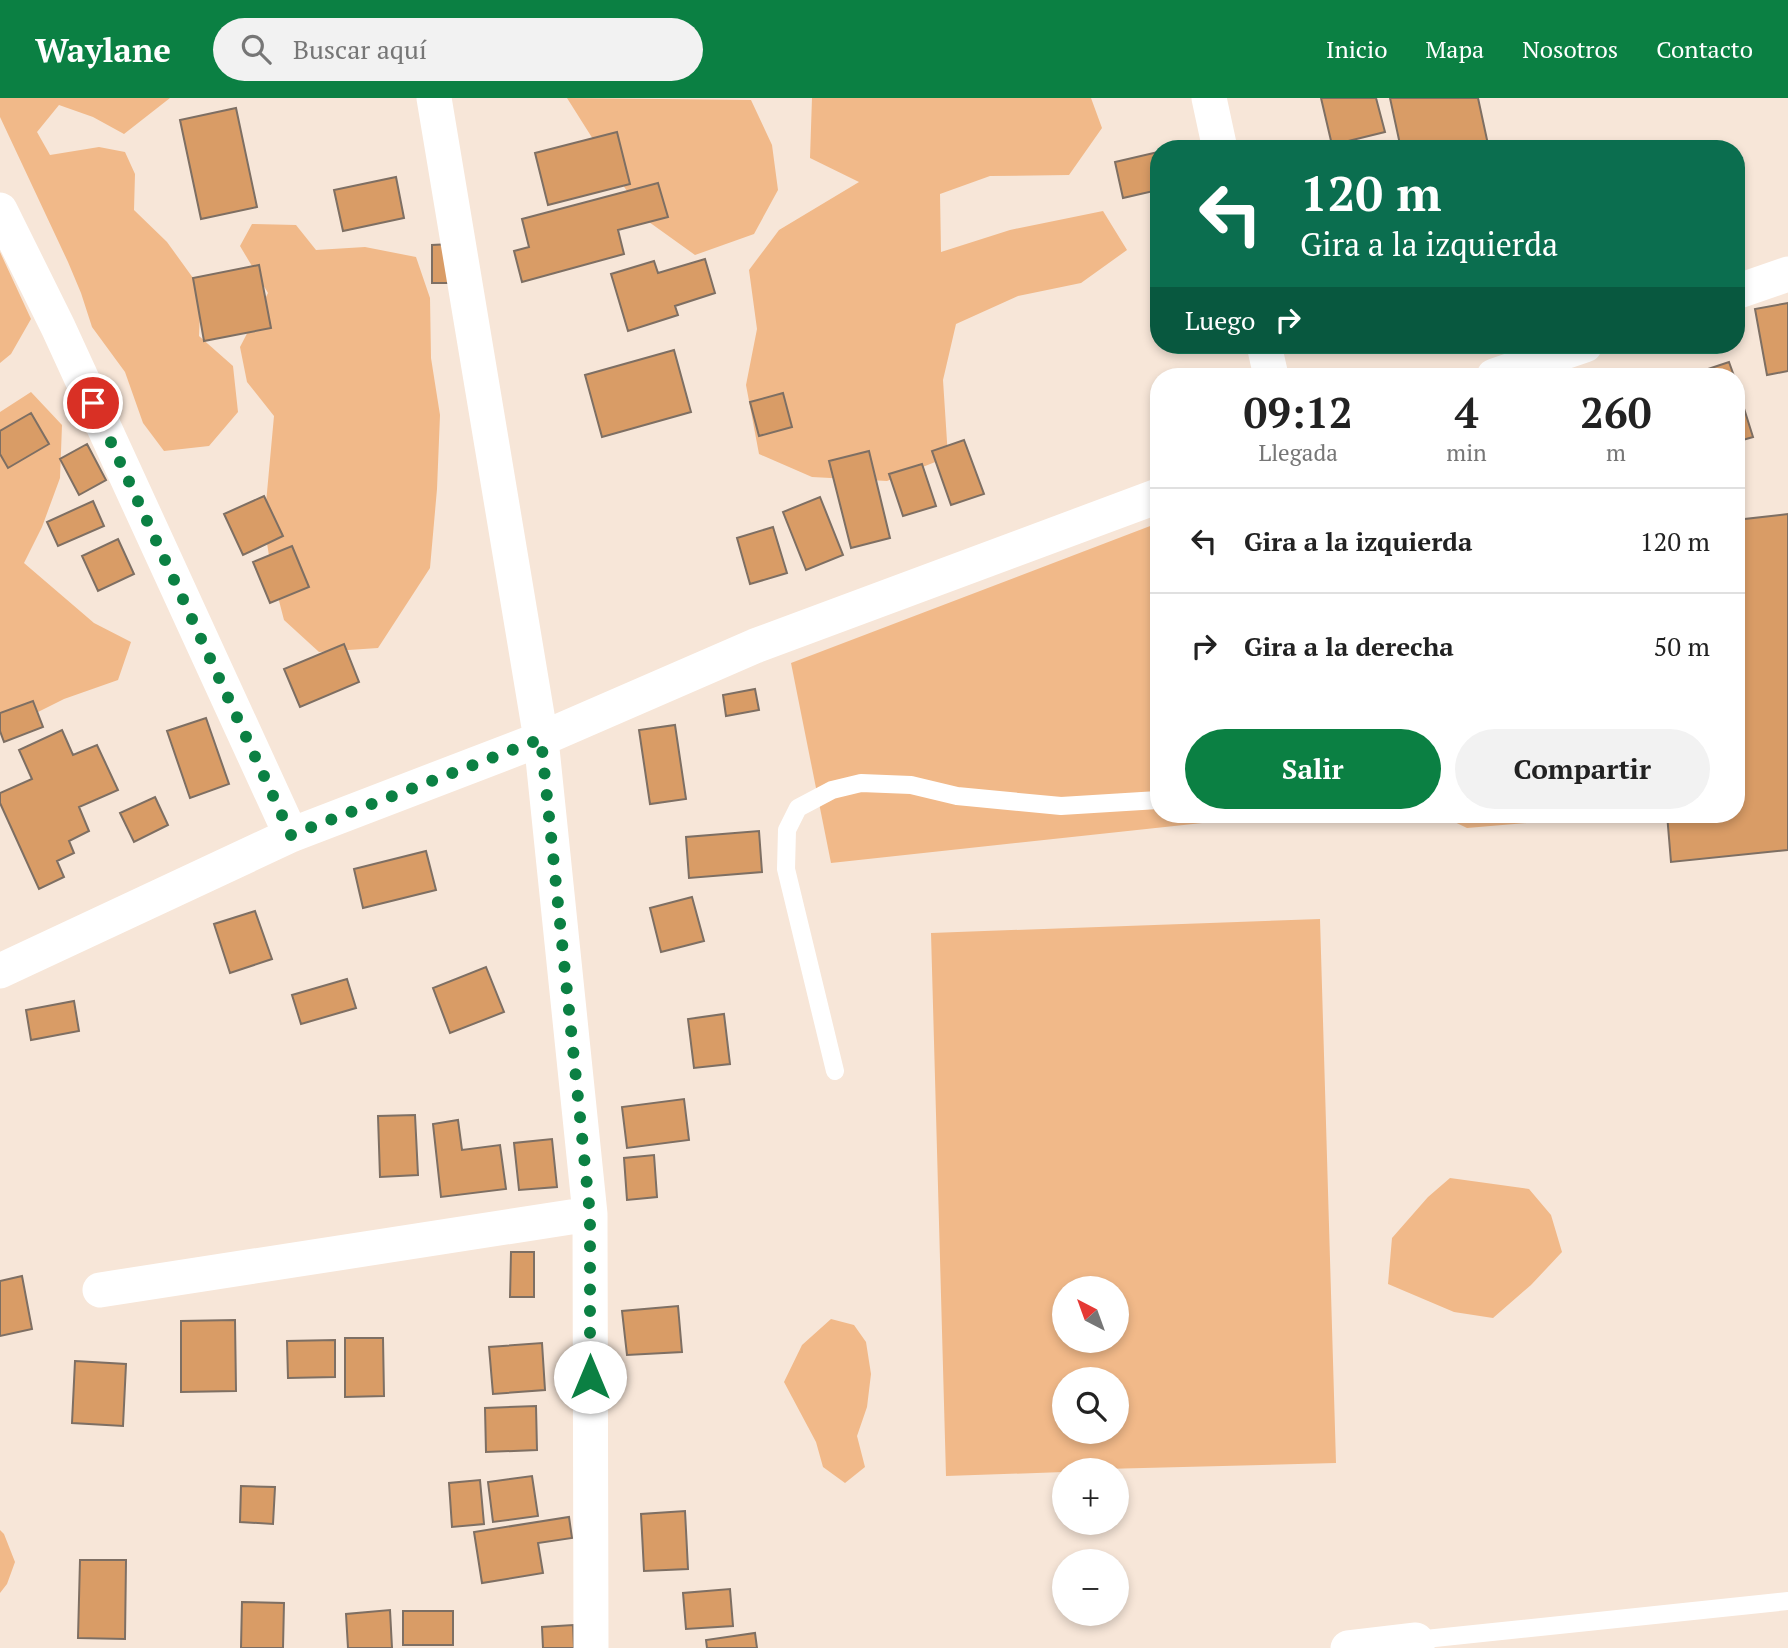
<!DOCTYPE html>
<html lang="es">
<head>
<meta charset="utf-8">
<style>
  :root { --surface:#fff; --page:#f2f2f2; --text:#222; --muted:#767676; --line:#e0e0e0; --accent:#0b8043 }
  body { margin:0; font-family:"PT Serif",serif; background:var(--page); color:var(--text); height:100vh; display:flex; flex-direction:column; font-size:26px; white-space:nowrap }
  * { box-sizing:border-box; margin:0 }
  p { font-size:23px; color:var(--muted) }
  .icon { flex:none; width:38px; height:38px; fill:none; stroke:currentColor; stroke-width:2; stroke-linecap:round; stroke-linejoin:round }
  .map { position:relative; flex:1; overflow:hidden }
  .drawer { position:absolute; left:1150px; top:270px; width:595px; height:455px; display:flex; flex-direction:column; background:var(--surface); border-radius:28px; box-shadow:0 4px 10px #0003 }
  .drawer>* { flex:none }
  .top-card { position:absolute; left:1150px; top:42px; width:595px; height:214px; border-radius:28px; box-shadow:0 4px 10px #0003; background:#0b6e4f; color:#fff; overflow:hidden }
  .needle { width:46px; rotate:319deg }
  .controls { position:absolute; left:1052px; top:1178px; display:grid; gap:14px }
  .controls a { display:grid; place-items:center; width:77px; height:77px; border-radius:50%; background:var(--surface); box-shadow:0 4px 10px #0003; font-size:35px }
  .pin { position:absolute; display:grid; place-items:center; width:60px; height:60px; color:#fff; margin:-30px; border:4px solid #fff; border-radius:50%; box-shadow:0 2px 7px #0007 }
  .me { position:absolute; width:77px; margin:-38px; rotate:0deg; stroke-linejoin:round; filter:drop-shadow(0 0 5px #0008) }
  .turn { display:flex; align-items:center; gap:24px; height:147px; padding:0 35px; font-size:32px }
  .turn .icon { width:91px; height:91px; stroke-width:2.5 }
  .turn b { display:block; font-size:49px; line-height:60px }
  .then { display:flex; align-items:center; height:66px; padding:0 35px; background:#0003; gap:14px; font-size:26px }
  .eta { display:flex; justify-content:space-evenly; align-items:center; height:119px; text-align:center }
  .eta b { font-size:42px; font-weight:700; line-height:49px }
  .action { display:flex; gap:14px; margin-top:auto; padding:14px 35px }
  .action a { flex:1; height:80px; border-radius:42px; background:var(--accent); color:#fff; font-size:28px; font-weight:700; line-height:80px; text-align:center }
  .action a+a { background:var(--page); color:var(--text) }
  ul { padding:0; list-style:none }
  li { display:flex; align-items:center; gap:21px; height:105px; padding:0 35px; border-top:2px solid var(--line) }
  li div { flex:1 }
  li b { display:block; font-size:26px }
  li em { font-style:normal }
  header { display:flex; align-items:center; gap:42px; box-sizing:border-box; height:98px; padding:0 35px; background:var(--accent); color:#fff }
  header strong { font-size:33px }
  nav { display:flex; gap:38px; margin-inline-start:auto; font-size:24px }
  .search { width:490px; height:63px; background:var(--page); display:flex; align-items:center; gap:18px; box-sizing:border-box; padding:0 24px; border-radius:38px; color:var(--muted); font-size:26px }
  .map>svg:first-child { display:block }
  .green { fill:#f1b989; fill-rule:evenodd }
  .building { fill:#d99c66; stroke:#7e6f63; stroke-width:2 }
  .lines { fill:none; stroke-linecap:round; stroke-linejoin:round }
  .service { stroke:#fff; stroke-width:18 }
  .minor { stroke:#fff; stroke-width:35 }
  .route { stroke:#0b8043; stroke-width:12; stroke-dasharray:0 21.6 }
</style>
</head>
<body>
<header>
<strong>Waylane</strong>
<div class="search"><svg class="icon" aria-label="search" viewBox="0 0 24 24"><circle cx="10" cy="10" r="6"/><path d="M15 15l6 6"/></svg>Buscar aquí</div>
<nav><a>Inicio</a><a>Mapa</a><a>Nosotros</a><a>Contacto</a></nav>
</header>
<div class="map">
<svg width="1788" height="1550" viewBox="0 0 1788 1550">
  <rect width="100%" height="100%" fill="#f7e6d8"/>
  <path class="green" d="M0,0h170l-46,36 -31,-17 -34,-12 -22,27 13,23 49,-8 26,5 10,22 -1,36 33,32 34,47 -2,47 34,30 5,46 -29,34 -45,5 -21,-28 -18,-51 -33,-45 -11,-34 -13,-31 -68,-145z
    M567,0l184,2 21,45 6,45 -24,44 -59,21 -46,-33 -34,-48z
    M812,0h279l11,30 -33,47 -79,1 -50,18 1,58 69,-22 93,-19 24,39 -46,33 -63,13 -62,28 -13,56 5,77 -61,24 -75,-4 -53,-23 -13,-69 11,-56 -8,-59 30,-40 80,-48 -49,-24z
    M252,126l44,1 20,25 49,-3 51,10 14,41 1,60 9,57 -3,74 -7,79 -52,80 -59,4 -35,-32 -12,-46 -8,-49 10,-109 -27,-34 -7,-35 28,-54 -28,-47z
    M0,154l31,67 -20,35 -11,9z
    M31,294l31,33 -2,53 -18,49 -18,36 70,60 37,19 -13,38 -54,19 -64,32v-319z
    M1158,425v291h127l-454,49 -40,-200z
    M1438,716h125l-13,7 -83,7z
    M1320,821l16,544 -272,7v2l-118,4 -15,-543zM1064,1190h52v52h-52zM1064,1281h52v53h-52z
    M1450,1080l79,11 22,26 11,37 -31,33 -38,33 -39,-6 -66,-28 4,-46 36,-41z
    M831,1221l23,6 12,17 5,32 -4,33 -10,29 8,31 -20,16 -22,-16 -7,-25 -32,-60 18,-37z
    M0,1432l4,4 11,28 -8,22 -7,9z"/>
  <path class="building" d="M1321,0h55l9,34 -53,13z
    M1390,0h88l11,51h-88z
    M236,10l21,99 -56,12 -21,-99z
    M617,34l13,52 -82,21 -13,-52z
    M1158,54v38l-35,8 -8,-36z
    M396,79l8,41 -61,13 -9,-41z
    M658,85l10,34 -50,13 6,24 -102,28 -8,-31 15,-4 -7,-28z
    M451,146v39h-19v-38z
    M705,161l10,34 -40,13 3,9 -50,16 -17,-57 43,-13 4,12z
    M259,167l12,63 -67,13 -11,-63z
    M1788,205v68l-21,4 -12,-66z
    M674,252l17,62 -89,25 -17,-62z
    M1729,264l5,14h-47z
    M1736,285l17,54 -17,5z
    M783,295l9,34 -33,9 -9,-34z
    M31,315l18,31 -41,24 -8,-14v-23z
    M964,342l20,54 -33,11 -19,-54z
    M87,346l19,36 -27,15 -19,-36z
    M869,353l21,87 -39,10 -22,-87z
    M922,366l14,42 -33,10 -14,-42z
    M264,398l19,40 -40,19 -19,-41z
    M820,399l23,58 -37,15 -23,-58z
    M93,403l11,25 -46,20 -11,-24z
    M1788,416v336l-117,12 -4,-48h69v-294z
    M773,429l14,46 -37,11 -13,-46z
    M118,441l16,35 -36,17 -16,-35z
    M292,448l17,41 -39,16 -17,-41z
    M344,546l15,38 -59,25 -16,-38z
    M755,591l4,21 -33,6 -3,-21z
    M33,603l10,26 -39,15 -4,-11v-18z
    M206,620l23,66 -39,14 -23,-67z
    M675,627l11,74 -36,5 -11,-74z
    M62,632l11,25 24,-10 21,45 -39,17 10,24 -20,10 5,12 -17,8 7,16 -25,12 -39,-86v-10l32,-14 -13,-29z
    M155,699l13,28 -34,17 -14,-29z
    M759,733l3,41 -73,6 -3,-41z
    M426,753l10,39 -73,18 -9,-39z
    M692,799l12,44 -43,11 -11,-44z
    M255,813l17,48 -42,14 -16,-49z
    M486,869l18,45 -54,21 -17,-45z
    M347,881l9,29 -55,16 -9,-29z
    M74,903l5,30 -48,9 -5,-30z
    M724,916l6,50 -36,4 -6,-49z
    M684,1001l5,41 -62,8 -5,-41z
    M415,1017l3,60 -38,2 -2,-61z
    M458,1022l4,30 38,-5 6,44 -65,8 -8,-73z
    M552,1041l5,48 -38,3 -5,-47z
    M654,1057l3,42 -30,3 -3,-42z
    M511,1154h23v45h-24z
    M22,1178l10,53 -32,7v-55z
    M678,1208l4,46 -55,3 -5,-44z
    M235,1222l1,71 -55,1v-71z
    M345,1240h38l1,58 -39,1z
    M335,1242v37l-47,1 -1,-37z
    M542,1245l3,47 -52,4 -4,-47z
    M75,1263l51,3 -3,62 -51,-3z
    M536,1308l1,44 -51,2 -1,-44z
    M532,1378l6,40 -45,6 -5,-40z
    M480,1382l4,44 -32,3 -3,-44z
    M241,1388l34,1 -2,37 -33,-2z
    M685,1413l3,58 -44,2 -3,-57z
    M569,1419l3,21 -34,5 5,30 -61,10 -8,-51z
    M80,1462h46l-1,79 -47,-1z
    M730,1491l3,37 -47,3 -3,-36z
    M242,1504l42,1 -1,45h-42z
    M390,1512l2,38h-44l-2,-34z
    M403,1513h50v34h-50z
    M573,1527l1,23h-31l-1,-21z
    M755,1535l2,15h-50l-1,-8z"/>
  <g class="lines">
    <path class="service" d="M835,973l-49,-202 1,-39 11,-22 34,-18 29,-7 50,2 46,11 104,10 97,-6
      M1416,1542l372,-39"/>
    <path class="minor" d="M434,0l107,641 49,475 1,434
      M1209,0l11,51
      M0,112l58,117 233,508
      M1736,194l52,-18
      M1264,247l7,31
      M1494,278l91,-31
      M0,873l291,-136 250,-96 214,-93 403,-150
      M100,1192l490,-76
      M1348,1550l68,-8 1,8"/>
  </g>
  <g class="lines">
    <path class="route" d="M93,305l198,432 250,-96 49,475v163"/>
  </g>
</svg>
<div class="controls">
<a><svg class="needle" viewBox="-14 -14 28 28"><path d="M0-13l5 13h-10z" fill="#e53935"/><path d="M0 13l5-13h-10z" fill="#767676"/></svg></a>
<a><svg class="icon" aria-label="search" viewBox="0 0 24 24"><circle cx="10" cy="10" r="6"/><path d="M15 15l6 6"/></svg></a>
<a>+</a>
<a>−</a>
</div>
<div class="pin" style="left:93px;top:305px;background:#d93025"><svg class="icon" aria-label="arrive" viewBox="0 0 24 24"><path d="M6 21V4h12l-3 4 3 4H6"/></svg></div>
<svg class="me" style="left:590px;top:1279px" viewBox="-20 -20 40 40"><circle r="19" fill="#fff"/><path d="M0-13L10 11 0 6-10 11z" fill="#0b8043"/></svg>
<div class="top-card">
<div class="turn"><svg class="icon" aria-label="left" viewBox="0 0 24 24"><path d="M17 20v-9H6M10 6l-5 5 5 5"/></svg><div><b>120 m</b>Gira a la izquierda</div></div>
<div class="then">Luego<svg class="icon" aria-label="right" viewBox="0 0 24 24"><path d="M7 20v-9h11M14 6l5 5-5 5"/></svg></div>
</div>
<section class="drawer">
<div class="eta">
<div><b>09:12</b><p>Llegada</p></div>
<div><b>4</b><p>min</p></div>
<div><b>260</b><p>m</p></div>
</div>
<ul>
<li><svg class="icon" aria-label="left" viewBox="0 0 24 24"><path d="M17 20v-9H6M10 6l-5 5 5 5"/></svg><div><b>Gira a la izquierda</b></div><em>120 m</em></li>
<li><svg class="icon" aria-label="right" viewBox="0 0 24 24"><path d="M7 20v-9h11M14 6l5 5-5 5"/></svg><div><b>Gira a la derecha</b></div><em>50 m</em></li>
</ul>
<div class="action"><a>Salir</a><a>Compartir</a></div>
</section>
</div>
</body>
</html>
